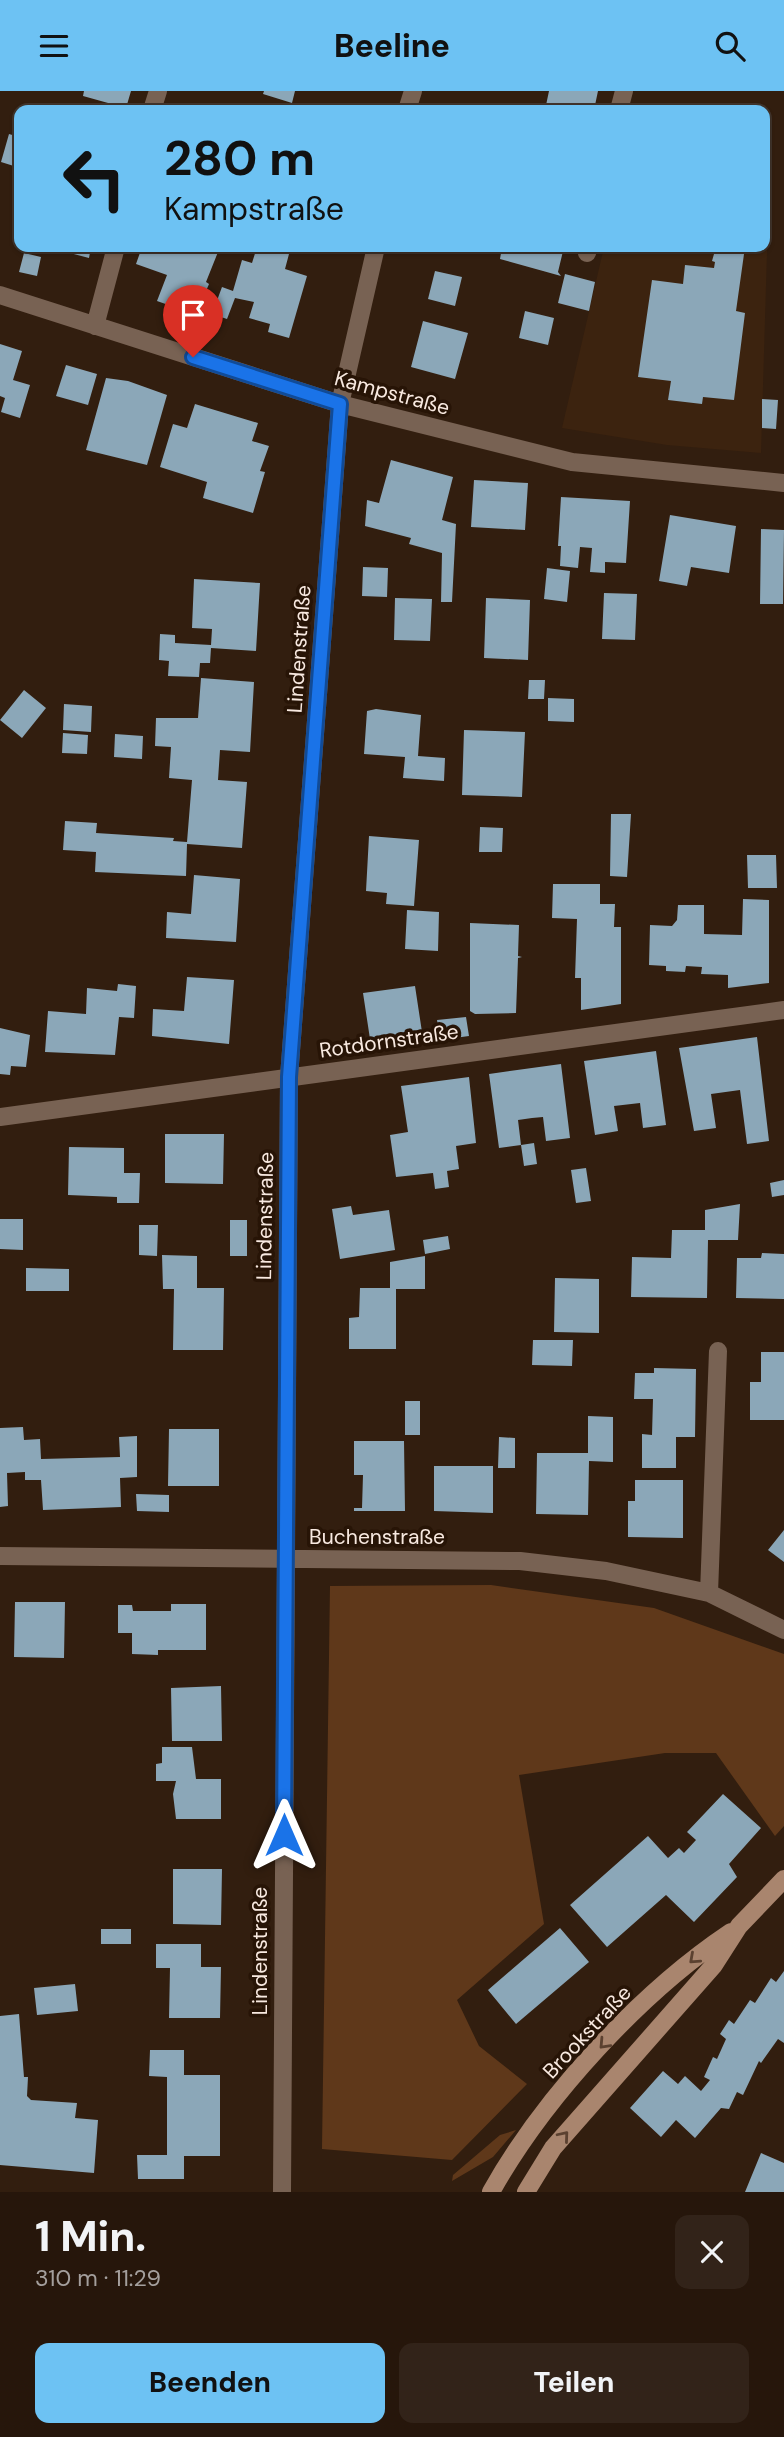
<!DOCTYPE html>
<html lang="de">
<head>
<meta charset="utf-8">
<style>
  :root { --surface:#26160b; --page:#322319; --text:#f1f3f6; --muted:#a49f9d; --line:#42352c; --accent:#6dc2f3 }
  body { margin:0; font-family:"DM Sans",sans-serif; background:var(--page); color:var(--text); height:100vh; display:flex; flex-direction:column; font-size:26px; white-space:nowrap }
  * { box-sizing:border-box; margin:0 }
  p { font-size:23px; color:var(--muted) }
  .icon { flex:none; width:38px; height:38px; fill:none; stroke:currentColor; stroke-width:2; stroke-linecap:round; stroke-linejoin:round }
  .map { position:relative; height:2101px; overflow:hidden }
  .side { display:flex; flex-direction:column; background:var(--surface); flex:1 }
  .side>* { flex:none }
  .banner { position:absolute; left:14px; top:14px; width:756px; height:147px; border-radius:14px; box-shadow:0 2px 5px #0004,0 0 0 2px var(--line); background:#6dc2f3; color:#111; overflow:hidden }
  .pin { position:absolute; display:grid; place-items:center; width:60px; height:60px; color:#fff; margin:-72px -30px; border-radius:50% 50% 50% 0; rotate:-45deg; box-shadow:0 0 7px #0007 }
  .pin .icon { rotate:45deg }
  .me { position:absolute; width:77px; margin:-38px; rotate:0deg; stroke-linejoin:round; filter:drop-shadow(0 0 5px #0008) }
  .turn { display:flex; align-items:center; gap:24px; height:147px; padding:0 35px; font-size:32px }
  .turn .icon { width:91px; height:91px; stroke-width:2.5 }
  .turn b { display:block; font-size:49px; line-height:60px }
  .round { display:grid; place-items:center; flex:none; width:74px; height:74px; border-radius:14px; background:var(--page) }
  .summary { display:flex; align-items:center; justify-content:space-between; height:119px; padding:0 35px }
  h1 { font-size:42px; font-weight:800; line-height:52px }
  .action { display:flex; gap:14px; margin-top:auto; padding:14px 35px }
  .action a { flex:1; height:80px; border-radius:14px; background:var(--accent); color:#111; font-size:28px; font-weight:800; line-height:80px; text-align:center }
  .action a+a { background:var(--page); color:var(--text) }
  header { display:flex; justify-content:space-between; align-items:center; height:91px; padding:0 35px; background:var(--accent); color:#111; font-size:32px; font-weight:800 }
  .map>svg:first-child { display:block }
  .built { fill:#3c230f }
  .green { fill:#5f381a }
  .building { fill:#8ba7b8 }
  .lines { fill:none; stroke-linecap:round; stroke-linejoin:round }
  .minor { stroke:#786253; stroke-width:18 }
  .secondary { stroke:#a9856e; stroke-width:18 }
  .oneway { stroke:#5b4130 }
  .route-casing { stroke:#114b97; stroke-width:18 }
  .route { stroke:#1a73e8; stroke-width:12 }
  .labels { text-anchor:middle; dominant-baseline:central; stroke-width:7; stroke-linejoin:round; paint-order:stroke }
  .street-label { font-size:21px; fill:#f8e9e0; stroke:#271406 }
</style>
</head>
<body>
<header><svg class="icon" aria-label="menu" viewBox="0 0 24 24"><path d="M4 6h16M4 12h16M4 18h16"/></svg>Beeline<svg class="icon" aria-label="search" viewBox="0 0 24 24"><circle cx="10" cy="10" r="6"/><path d="M15 15l6 6"/></svg></header>
<div class="map">
<svg width="784" height="2101" viewBox="0 0 784 2101">
  <rect width="100%" height="100%" fill="#321e0f"/>
  <path class="built" d="M765,94h4l-8,268 -94,-8 -105,-17 42,-181h161z"/>
  <path class="green" d="M491,1494l163,23 130,46v172l-9,10 -59,-83h-51l-146,22 25,149 -87,76 22,46 48,38 -75,76 -130,-11 8,-563z
    M516,2039l-23,27 -41,24 1,-6 47,-40z"/>
  <path class="building" d="M84,0h47l-5,17 -43,-12z
    M264,0h31l-3,12 -29,-9z
    M549,0h49l-4,19h-49z
    M9,43l10,3 -2,30 -16,-5z
    M47,156h44l-2,11z
    M142,156h61l15,5 -12,30 3,2 -6,14 -3,-2 -6,18 -37,-13 10,-26 -31,-11z
    M257,156l29,2 3,5 -4,15 22,7 -18,62 -21,-6 2,-8 -21,-6 5,-16 -19,-4 -8,21 -15,-5 10,-27 11,4 9,-31 10,3z
    M502,156h62l-6,25 3,4 -61,-17z
    M716,156h29l-9,64 9,2 -11,87 -31,-3 -1,7 -34,-4 3,-19 -33,-4 14,-97 31,4 2,-19 29,3 1,-6 -3,-1z
    M24,162l17,4 -4,19 -18,-4z
    M435,180l27,6 -7,29 -27,-7z
    M565,183l30,8 -6,29 -31,-8z
    M525,220l29,7 -6,27 -29,-7z
    M423,230l45,12 -13,46 -44,-12z
    M0,253l22,7 -9,29 17,5 -10,33 -19,-6 4,-14 -5,-2z
    M66,274l31,9 -9,31 -32,-9z
    M106,287l22,3 39,14 -20,70 -61,-15z
    M762,308l16,1 -2,29 -14,-1z
    M195,313l63,19 -6,18 17,5 -9,25 5,1 -12,41 -50,-15 4,-16 -47,-15 13,-43 14,4z
    M391,369l62,17 -11,43 14,4 -4,78h-11l1,-49 -33,-9 2,-6 -46,-12 2,-26 12,3z
    M474,389l54,3 -3,47 -54,-3z
    M561,406l69,4 -4,62 -21,-1v11l-15,-1 2,-24 -12,-1 -2,21 -18,-2 1,-20h-3z
    M670,424l66,11 -7,47 -38,-6 -4,19 -28,-5z
    M761,438l23,1 -1,74h-23z
    M363,476l25,1 -1,29 -25,-1z
    M547,477l23,3 -3,31 -23,-3z
    M194,488l66,4 -4,68 -45,-3 -1,15h-10l-1,14 -31,-1 1,-15 -10,-1 1,-26 15,1v8l36,2 1,-16 -20,-1z
    M604,502l33,1 -2,46 -33,-1z
    M395,507l37,1 -2,42 -36,-1z
    M486,507l44,2 -2,60 -44,-2z
    M201,587l53,4 -4,70 -30,-2 -2,30 29,2 -5,66 -55,-4 -1,32 -91,-4 1,-20 -33,-2 2,-29 32,2 -1,10 78,5 -1,3 14,1 5,-62 -23,-2 2,-31 -16,-1 1,-28h42z
    M529,589h16l-1,19h-16z
    M24,599l22,18 -24,30 -22,-18z
    M548,607l26,1v23l-26,-1z
    M64,613l28,2 -1,26 -28,-2z
    M376,618l45,6 -3,41 27,2 -1,23 -41,-3 2,-21 -41,-3 3,-43z
    M464,639l61,2 -3,65 -60,-2z
    M63,642l25,2 -1,19 -25,-1z
    M115,643l28,2 -1,23 -28,-2z
    M611,723h20l-4,63 -17,-1z
    M480,736l23,1 -1,24h-23z
    M369,745l50,4 -5,66 -28,-2 1,-11 -21,-2z
    M747,764h29l1,33h-29z
    M194,784l46,4 -4,63 -70,-4 1,-26 24,2z
    M553,793h47v20h15l-1,23h7v77l-40,6v-32h-6l2,-59 -25,-1z
    M743,808l26,1v83l-41,5v-13l-27,-1 1,-7 -16,-1 -1,6 -19,-1v-5l-17,-1 1,-40 22,1 5,-6 1,-15h26v29l38,1z
    M407,819l32,2 -1,39 -33,-2z
    M470,832l49,2 -1,31 4,1 -4,1 -2,55 -41,1 -5,-3z
    M187,886l47,3 -5,64 -77,-8 1,-27 31,2z
    M118,893l18,2 -2,32 -15,-1 -4,38 -70,-3 3,-41 38,3 1,-26 30,3z
    M415,895l7,46 -52,7 -7,-46z
    M466,926l3,19 -29,4 -3,-20z
    M0,937l30,7 -4,32 -15,-1 -1,9 -10,-1z
    M757,946l12,104 -22,3 -7,-54 -29,4 5,34 -22,3 -15,-83z
    M656,960l10,74 -23,3 -3,-25 -26,3 4,25 -23,4 -11,-74z
    M561,973l9,74 -24,3 -3,-24 -11,1 -14,2 3,25 -22,3 -10,-74z
    M469,986l7,66 -20,3 3,23 -12,2 2,16 -14,2 -2,-16 -37,4 -6,-42 18,-3 -7,-46z
    M165,1043h59l-1,50 -58,-1z
    M534,1052l3,21 -13,2 -3,-21z
    M69,1056l55,1v25h16l-1,30h-22v-6l-49,-2z
    M586,1077l5,33 -15,2 -5,-33z
    M784,1089v15l-12,2 -2,-14z
    M740,1113l-2,36h-30l-1,58 -76,-1 1,-40 39,1 1,-28h33v-20z
    M351,1115l2,9 36,-5 6,40 -55,9 -8,-50z
    M0,1128h23v31l-23,-1z
    M230,1129h17v36h-17z
    M139,1134h19l-1,31 -18,-1z
    M448,1145l2,13 -25,5 -2,-14z
    M762,1162l22,1v45l-48,-1 1,-40h24z
    M162,1164l35,1v32h27l-1,62h-50l1,-61h-11z
    M425,1165v33h-29v60h-47v-31l10,-1 1,-29h30v-26z
    M26,1177l43,1v22h-43z
    M555,1187l44,1v54l-45,-1z
    M533,1249h40l-1,26 -40,-1z
    M761,1261h23v68h-34v-38h11z
    M654,1277l42,1 -1,68h-19v31h-34v-34l10,1 1,-36h-19l1,-26h19z
    M405,1310h15v34h-15z
    M588,1325l25,1v45l-24,-1 -1,54 -52,-1 1,-61h51z
    M23,1336l1,13 16,-1 1,20 79,-2 -1,-20 18,-1v41l-17,1 1,29 -78,3 -2,-30h-16v-8l-18,1 1,33 -8,1v-79z
    M169,1338h50v57h-51z
    M499,1346l16,1v30h-17z
    M354,1350h50l1,70h-51v-3h8l1,-33h-9z
    M434,1375h59v47l-59,-2z
    M635,1389h48v58l-55,-1v-36h7z
    M136,1403l33,1v17l-32,-1z
    M784,1439v32l-16,-12z
    M15,1511h50l-1,56 -50,-1z
    M171,1513h35v46h-48v5l-26,-1v-21h-14v-28h14l1,6h38z
    M221,1595l1,55h-50l-1,-53z
    M162,1656h30l4,32h25v40h-45l-3,-25 3,-13h-20v-17l6,-1z
    M723,1703l38,34 -32,36 8,13 -43,45 -28,-27 -59,52 -37,-42 78,-69 20,22 11,-10 5,5 12,-13 -9,-8z
    M173,1778h49l-1,56 -48,-1z
    M560,1837l29,34 -73,62 -28,-34z
    M101,1838h30v15h-30z
    M156,1853h45v23h20l-1,51h-51l1,-50h-14z
    M784,1880v72l-6,-4 -17,24 -2,-2 -16,34 -6,-3 -8,17 -8,-1 -26,30 -19,-18 -15,17 -31,-29 33,-37 15,13 7,-8 16,15 9,-11 -6,-3 9,-20 4,2 9,-20 -6,-5 9,-14 5,4 16,-24 5,3 16,-25 5,4z
    M75,1893l3,27 -41,4 -3,-27z
    M19,1923l5,63h4l-1,19 4,4 46,3 -2,15 23,2 -4,53 -94,-8v-149z
    M150,1959h34v25h36v81h-36v23h-46l-1,-24h30v-78l-18,-1z
    M761,2062l23,10v29h-39z"/>
  <g class="lines">
    <path class="minor" d="M152,19l6,-19
      M407,19l6,-19
      M619,19l5,-19
      M587,162l2,-6
      M0,204l340,109 232,58 212,21
      M95,235l21,-79
      M0,1026l784,-107
      M0,1465l520,5 86,10 103,22 75,37
      M709,1502l9,-242
      M282,2101l7,-1115 51,-673 36,-157"/>
    <path class="secondary" d="M491,2101c53,-95 150,-200 240,-260
      M526,2101l27,-44 161,-183 25,-39 45,-47"/>
  </g>
  <defs><path id="oneway-chevron" d="M-2-3.5L2.5 0L-2 3.5" fill="none" stroke-width="1.6" stroke-linecap="round" stroke-linejoin="round" transform="scale(1.75)"/></defs>
  <g class="oneway">
    <use href="#oneway-chevron" transform="translate(694 1868) rotate(138)"/>
    <use href="#oneway-chevron" transform="translate(604 1953) rotate(133)"/>
    <use href="#oneway-chevron" transform="translate(564 2045) rotate(-50)"/>
  </g>
  <g class="lines">
    <g class="route-casing">
      <path id="route" d="M193,266l147,47 -51,673 -5,758"/>
    </g>
    <use href="#route" class="route"/>
  </g>
  <g class="labels">
    <g class="street-label">
      <text transform="translate(392 302) rotate(15)">Kampstraße</text>
      <text transform="translate(299 558) rotate(-86)">Lindenstraße</text>
      <text transform="translate(389 950) rotate(-8)">Rotdornstraße</text>
      <text transform="translate(265 1125) rotate(-89)">Lindenstraße</text>
      <text x="377" y="1446">Buchenstraße</text>
      <text transform="translate(260 1860) rotate(-90)">Lindenstraße</text>
      <text transform="translate(587 1941) rotate(-47)">Brookstraße</text>
    </g>
  </g>
</svg>
<div class="pin" style="left:193px;top:266px;background:#d93025"><svg class="icon" aria-label="arrive" viewBox="0 0 24 24"><path d="M6 21V4h12l-3 4 3 4H6"/></svg></div>
<svg class="me" style="left:284px;top:1744px" viewBox="-20 -20 40 40"><path d="M0-17L14 15 0 8-14 15z" fill="#1a73e8" stroke="#fff" stroke-width="4"/></svg>
<div class="banner">
<div class="turn"><svg class="icon" aria-label="left" viewBox="0 0 24 24"><path d="M17 20v-9H6M10 6l-5 5 5 5"/></svg><div><b>280 m</b>Kampstraße</div></div>
</div>
</div>
<section class="side">
<div class="summary"><div><h1>1 Min.</h1><p>310 m · 11:29</p></div><a class="round"><svg class="icon" aria-label="close" viewBox="0 0 24 24"><path d="M6 6l12 12M18 6L6 18"/></svg></a></div>
<div class="action"><a>Beenden</a><a>Teilen</a></div>
</section>
</body>
</html>
